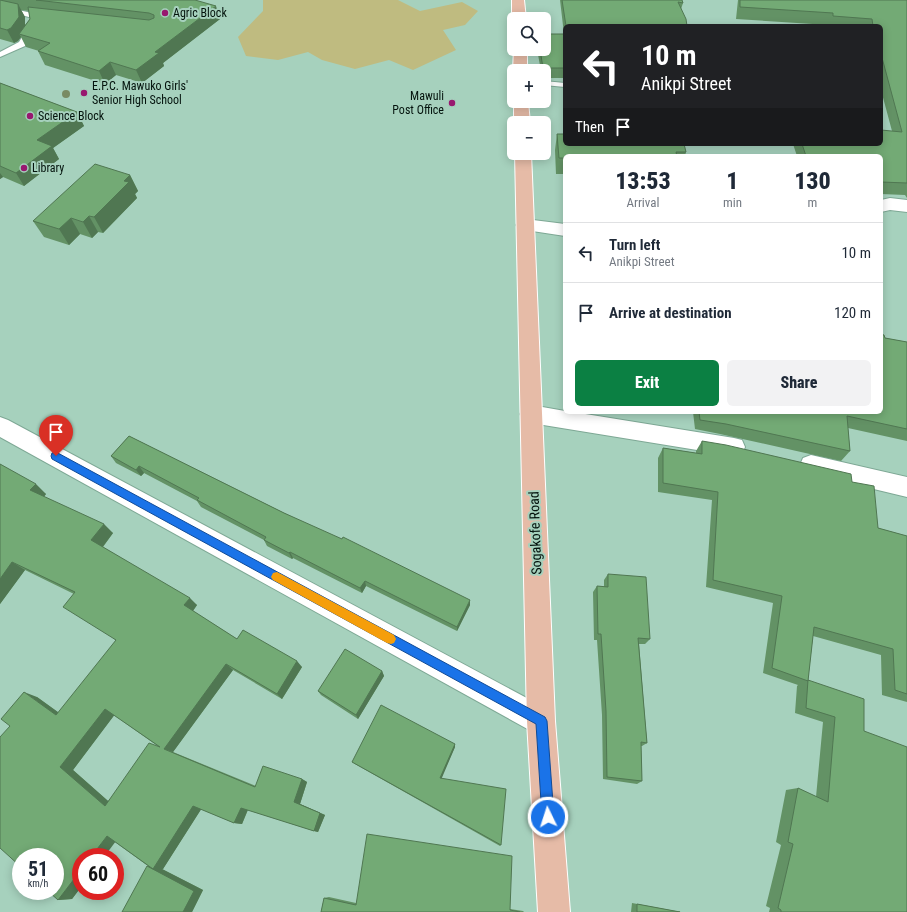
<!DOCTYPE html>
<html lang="en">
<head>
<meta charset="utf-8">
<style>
  :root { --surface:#fff; --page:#f2f2f3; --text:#1f2937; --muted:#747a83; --line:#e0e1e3; --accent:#0b8043 }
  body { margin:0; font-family:"Roboto Condensed",sans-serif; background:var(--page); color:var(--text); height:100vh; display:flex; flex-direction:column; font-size:15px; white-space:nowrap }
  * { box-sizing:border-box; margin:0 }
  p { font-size:13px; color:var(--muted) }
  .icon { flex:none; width:22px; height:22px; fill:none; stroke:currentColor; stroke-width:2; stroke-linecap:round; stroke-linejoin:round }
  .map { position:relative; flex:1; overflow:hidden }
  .sheet { position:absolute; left:563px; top:154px; width:320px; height:260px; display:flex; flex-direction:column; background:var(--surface); border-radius:6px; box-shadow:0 2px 10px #0003 }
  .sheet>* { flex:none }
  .banner { position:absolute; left:563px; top:24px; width:320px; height:122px; border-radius:6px; box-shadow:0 2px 10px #0003; background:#202124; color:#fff; overflow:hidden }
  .buttons { position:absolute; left:507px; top:12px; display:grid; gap:8px }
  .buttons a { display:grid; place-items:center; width:44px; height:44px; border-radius:6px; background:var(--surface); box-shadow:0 2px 10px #0003; font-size:20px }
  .speed { position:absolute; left:12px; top:848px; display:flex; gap:8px; font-size:20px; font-weight:700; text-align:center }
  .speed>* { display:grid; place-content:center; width:52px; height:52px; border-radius:50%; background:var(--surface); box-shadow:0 2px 10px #0003; line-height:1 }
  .speed small { font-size:10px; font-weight:400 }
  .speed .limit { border:6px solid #d22; background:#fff; color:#111 }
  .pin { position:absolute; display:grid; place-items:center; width:34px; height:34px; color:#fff; margin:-41px -17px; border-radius:50% 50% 50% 0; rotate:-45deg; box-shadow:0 0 4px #0007 }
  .pin .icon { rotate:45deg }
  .me { position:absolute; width:44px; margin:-22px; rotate:356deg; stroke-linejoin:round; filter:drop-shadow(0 0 3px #0008) }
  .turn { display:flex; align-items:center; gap:14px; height:84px; padding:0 12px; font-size:18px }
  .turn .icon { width:52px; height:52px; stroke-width:2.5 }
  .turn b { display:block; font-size:28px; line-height:34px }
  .then { display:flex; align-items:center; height:38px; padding:0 12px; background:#0003; gap:8px; font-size:15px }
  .eta { display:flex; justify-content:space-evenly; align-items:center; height:68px; text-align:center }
  .eta b { font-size:24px; font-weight:800; line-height:28px }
  .action { display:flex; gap:8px; margin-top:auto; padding:8px 12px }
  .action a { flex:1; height:46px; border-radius:6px; background:var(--accent); color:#fff; font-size:16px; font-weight:800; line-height:46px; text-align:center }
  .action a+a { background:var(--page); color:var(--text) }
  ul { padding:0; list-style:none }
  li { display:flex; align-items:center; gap:12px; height:60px; padding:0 12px; border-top:1px solid var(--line) }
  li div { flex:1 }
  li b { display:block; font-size:15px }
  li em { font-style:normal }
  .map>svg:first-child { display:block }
  .green { fill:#bfbb80 }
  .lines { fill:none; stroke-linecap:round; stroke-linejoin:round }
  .lane-casing { stroke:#7ea895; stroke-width:2 }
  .street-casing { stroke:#7ea895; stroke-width:2 }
  .primary-casing { stroke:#fff; stroke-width:2 }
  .lane { fill:#fff; fill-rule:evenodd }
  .street { fill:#fff; fill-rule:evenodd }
  .primary { fill:#e6bba7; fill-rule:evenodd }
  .tree { fill:#798b63 }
  .wall { fill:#639265; fill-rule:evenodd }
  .shaded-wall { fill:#507752 }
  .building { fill:#73aa75; stroke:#507752; fill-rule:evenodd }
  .route { fill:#1a73e8; stroke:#114b97 }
  .slow { fill:#f59e0b }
  .poi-dot { fill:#98186f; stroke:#a6d1bd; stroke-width:1.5 }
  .labels { text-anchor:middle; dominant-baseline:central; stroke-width:4; stroke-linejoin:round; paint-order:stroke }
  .far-poi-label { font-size:12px; fill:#04130d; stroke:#a6d1bd; text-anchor:start }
  .street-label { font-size:14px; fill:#04130d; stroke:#a6d1bd }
</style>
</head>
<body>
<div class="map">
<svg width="907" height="912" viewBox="0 0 907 912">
  <rect width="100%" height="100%" fill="#a6d1bd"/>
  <path class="green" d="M263,0h135l22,11 42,-9 16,9 -13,14 -22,5 13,20 -43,20 -24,-10 -34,9 -33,-9 -14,-8 -30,8 -32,-4 -8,-19 25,-26z"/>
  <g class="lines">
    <g class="lane-casing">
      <path id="lane" d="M0,6l32,7 1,2 -4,2 -29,-7z
        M28,27h6l1,4 -10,15 -25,11v-5l19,-10z
        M544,81l21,2v4l-21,-2z"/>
    </g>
    <g class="street-casing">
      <path id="street" d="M890,198l17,2v12l-17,-2 -9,2v-12z
        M525,219l40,5v12l-46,-7 -3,-4 3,-4z
        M531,405l34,6v1h8l161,26 8,2 3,7 -3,7 -8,2 -203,-33 -7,-3 -4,-6 4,-6z
        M0,417l8,3 543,291 4,10 -4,10 -10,4 -10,-4 -531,-294z
        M811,455l96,22v20l-104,-25 -3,-7 3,-7z"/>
    </g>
    <g class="primary-casing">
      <path id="primary" d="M512,0h12l2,19h-12v2l-2,-2z
        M514,48v1h13v22h-13v2l-1,-2z
        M514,100l14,1 2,22h-16z
        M515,153h16l24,568 15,191h-32l-11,-191z"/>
    </g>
    <use href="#lane" class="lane"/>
    <use href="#street" class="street"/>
    <use href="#primary" class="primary"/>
  </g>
  <circle class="tree" cx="66" cy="94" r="4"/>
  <path class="wall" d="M0,0h195l25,19 -57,44 1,3 -22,17 -26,-8 -11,9 -60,-19 -7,-14h1l-13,-4 -5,-10 -3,4 -4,2 -14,-4zM21,10l8,1 1,8 -5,6v-8z
    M560,0h122l1,3 -2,6 6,17h-122v52h-21v-7h-3l-4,-22h7l20,-15z
    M738,0h169v198l-2,-3 -24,-1v-38h-84l-4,-12h88l11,-13 -11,-41v-64h-53v-1l-92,-6z
    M0,83l77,29 7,14 -31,22 6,11 -35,27 -21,-9 -3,2z
    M557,134l129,18 -1,4h-120v18h-9l-1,-24z
    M130,175l8,16 -3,3 2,4 -34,35 -5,-1 -6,6 -12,-4 -11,11 -25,-8 -11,-16z
    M885,338l22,4v99l-59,-13 2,23 -9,10 -121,-27 -25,-5 -2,-17h188z
    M129,436l341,169 -13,26 -91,-45 -4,7 -69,-35 -1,1 -25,-13 -3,-6 -63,-33 -4,-6 -53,-28 -3,3 -25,-13 -5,-7z
    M702,441l150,41 26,46 29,8v166l-25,-7 -1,-40 -68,-19 -5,44 56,51 43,181h-138l1,-4 -4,-2 15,-61 -5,-3 10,-52 12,-2 18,9 7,-75 -28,-9 2,-27 1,-1 -35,-12 10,-70 -67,-16 6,-87 -54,-8v-34l5,-10 33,5v-2z
    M0,464l46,30 -2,3 69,36 -10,14 94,58 -4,6 44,28 65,28 -20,32 -49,-29 -60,82 83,34 46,-7 5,3 -7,22 25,11 -7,17 -4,-1 -66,-21 -6,14 -8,-1 -33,-14 -38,60h-1l41,21 -11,22h-70l26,-46 -33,-24 -34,15v30l-9,12 -14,1 -21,-203 22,16 57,-72 -42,-47 -49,-24 -25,34zM114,715l45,32 -51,54 -35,-31z
    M608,574l42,65 -5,5h-6l8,99 -5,3h-1l1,35 -5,3 -34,-5 -1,-64 -5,-75h-3l-1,-48 4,-6 7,1v-7z
    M382,671l2,5 -26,43 -37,-24 -3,-4z
    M455,744v3l-14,31 60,67 -1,1 -145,-82 -3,-2z
    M329,897l27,6 154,6 13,2 1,1h-203l3,-14z
    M632,903l49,9h-50z"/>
  <path class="shaded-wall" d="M18,4l7,13v14l-6,3 2,3 -3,4 -4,2 -7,-13z
    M216,6l4,13 -57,44 1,3 -22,17 -6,-13 19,-18z
    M110,62l6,13 -11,9 -6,-13z
    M77,112l7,14 -31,22 6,11 -35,27 -8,-13 21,-33z
    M0,173l3,4 -3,2z
    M130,175l8,16 -3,3 2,4 -34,35 -9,-16 30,-36z
    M89,216l9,16 -6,6 -9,-16z
    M71,218l9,16 -11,11 -10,-16z
    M139,466l5,7 -3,3 -5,-6z
    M36,484l10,10 -5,6 -11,-10z
    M104,524l9,9 -12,16 -10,-9z
    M290,552l3,6 -1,1 -3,-6z
    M12,562l13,8 -25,34v-25z
    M365,581l1,5 -4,7 -2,-5z
    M190,598l7,7 -5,7 -8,-7z
    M470,600v5l-13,26v-4z
    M297,661l5,6 -20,32 -5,-5z
    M226,664l7,6 -60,82 -9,-3z
    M382,671l2,5 -26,43 -2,-4z
    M24,692l13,5 32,23 -13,-5z
    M105,709l11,4 -43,57 43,38 -11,-2 -45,-39z
    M455,744v3l-14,33 -1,-2z
    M302,779l5,3 -7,22 25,11 -7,17 -4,-1 -20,-29z
    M193,806l9,2 -39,61h-1l41,21 -11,22h-9l-36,-46h8z
    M241,808l7,1 -6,15 -8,-1z
    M107,836l12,1 -15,20h-13z
    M81,870v17l-9,12 -14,1z"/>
  <path class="building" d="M0,0l18,4 1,13 -8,11 -4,2 -7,-2z
    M36,0h159l21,6 -61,46 4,1 -23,17 -26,-8 -11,9 -61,-20 12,-8 -31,-9 11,-15 -2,-12 121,13 5,-2v-3l-5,-2z
    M562,0h120l1,3 -5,-1 8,17 1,7h-121z
    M740,0h167v183l-26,-1v-26h-75l-4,-12h79v-14l21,2 -21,-78v-28h-8l-1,-7 -39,-3v-3l-93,-6z
    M544,34h21v34h-22l-3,-19h4z
    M0,83l77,29 -40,28 15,6 -36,27 -16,-7z
    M557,134h8v10h119l2,8h-10l1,4h-112v2h-6z
    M95,164l35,11 -6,6 5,1 -35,35 -5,-1 -6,6 -12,-4 -12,11 -26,-8z
    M881,334l3,1 1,3 22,4v87l-60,-13 3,35 -124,-27 -26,-4 -1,-8h182z
    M129,436l155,77 58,26 1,-2 127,63 -13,27 -92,-46 -5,7 -70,-36 -1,1 -25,-13 2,-3 -69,-37 2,-2 -60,-32 -3,4 -25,-14z
    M702,441l24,4 125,29 1,8 22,4 4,42 29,8v158l-12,-4 -2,-41 -79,-22 -6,54 -36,-13 10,-72 -69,-16 5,-88 -55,-9v-35l39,6z
    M0,464l36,20 -6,6 74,34 -13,16 99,58 -6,7 53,34 6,-9 54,31 -20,33 -51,-30 -62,85 91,38 8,-21 39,13 -8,23 26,11 -6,18 -73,-23 -7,15 -41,-17 -40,63 -46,-33 -16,21h-10v13l-23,30 -10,-9h7v-34h-34v10l-21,-19v-111l10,-11 -9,-7 23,-27 32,23 60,-75 -53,-33 12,-15 -63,-30 -12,17zM105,709l55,38 -11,-4 -44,63 -45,-39z
    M608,574l38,3 4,62 -12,-1 9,105 -6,-1 1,39 -35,-4 -1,-66 -5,-77h-3l-1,-48 11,1z
    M345,649l37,22 -26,44 -38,-24z
    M808,680l56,19v32l43,16v165h-126v-2l-3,-2 15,-64 -5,-2 10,-54 30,14 7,-85 -29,-9z
    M381,705l74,39 -15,34 66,11 -5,56 -149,-83z
    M367,834l145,22 -2,54 10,2h-199l3,-14 32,7z
    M147,866l47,25 -11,21h-61z
    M637,904l43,8h-43z"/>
  <path class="route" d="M56,452l489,265 2,4 7,96 -2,4 -4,2 -4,-2 -2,-4 -6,-93 -484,-265 -1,-3 1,-3z"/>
  <path class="slow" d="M277,572l117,63 2,4 -2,4 -3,1 -4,-1 -114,-63 -2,-3 2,-4z"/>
  <g class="poi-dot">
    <circle cx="165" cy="13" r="4"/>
    <circle cx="84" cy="93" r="4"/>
    <circle cx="452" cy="103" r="4"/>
    <circle cx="30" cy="116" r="4"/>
    <circle cx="24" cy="168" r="4"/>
  </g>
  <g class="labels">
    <g class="far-poi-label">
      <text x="173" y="13">Agric Block</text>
      <text x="92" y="86">E.P.C. Mawuko Girls'<tspan x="92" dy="14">Senior High School</tspan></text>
      <text x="444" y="96" text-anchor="end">Mawuli<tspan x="444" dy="14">Post Office</tspan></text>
      <text x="38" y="116">Science Block</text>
      <text x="32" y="168">Library</text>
    </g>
    <g class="street-label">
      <text transform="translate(535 533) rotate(-92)">Sogakofe Road</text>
    </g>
  </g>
</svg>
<div class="buttons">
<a><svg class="icon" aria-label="search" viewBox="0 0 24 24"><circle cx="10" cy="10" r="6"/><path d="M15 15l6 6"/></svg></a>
<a>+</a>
<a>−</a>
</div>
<div class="speed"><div>51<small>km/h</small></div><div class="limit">60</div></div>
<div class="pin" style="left:56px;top:456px;background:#d93025"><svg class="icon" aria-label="arrive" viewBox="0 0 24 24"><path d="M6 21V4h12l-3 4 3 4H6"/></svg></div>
<svg class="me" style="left:548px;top:817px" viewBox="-20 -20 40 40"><circle r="17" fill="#1a73e8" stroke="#fff" stroke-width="3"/><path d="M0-11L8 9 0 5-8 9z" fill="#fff"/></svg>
<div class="banner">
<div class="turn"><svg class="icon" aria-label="left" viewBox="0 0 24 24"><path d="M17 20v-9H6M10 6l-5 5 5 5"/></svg><div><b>10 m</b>Anikpi Street</div></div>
<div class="then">Then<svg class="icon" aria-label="arrive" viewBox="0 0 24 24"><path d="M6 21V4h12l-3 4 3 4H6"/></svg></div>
</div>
<section class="sheet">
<div class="eta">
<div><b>13:53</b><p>Arrival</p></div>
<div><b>1</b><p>min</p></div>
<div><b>130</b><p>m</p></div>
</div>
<ul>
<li><svg class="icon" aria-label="left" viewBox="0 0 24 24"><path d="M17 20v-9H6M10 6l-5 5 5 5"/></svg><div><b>Turn left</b><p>Anikpi Street</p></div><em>10 m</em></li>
<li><svg class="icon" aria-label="arrive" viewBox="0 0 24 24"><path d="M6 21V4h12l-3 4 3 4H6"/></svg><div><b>Arrive at destination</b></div><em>120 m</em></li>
</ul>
<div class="action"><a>Exit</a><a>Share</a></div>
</section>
</div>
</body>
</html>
